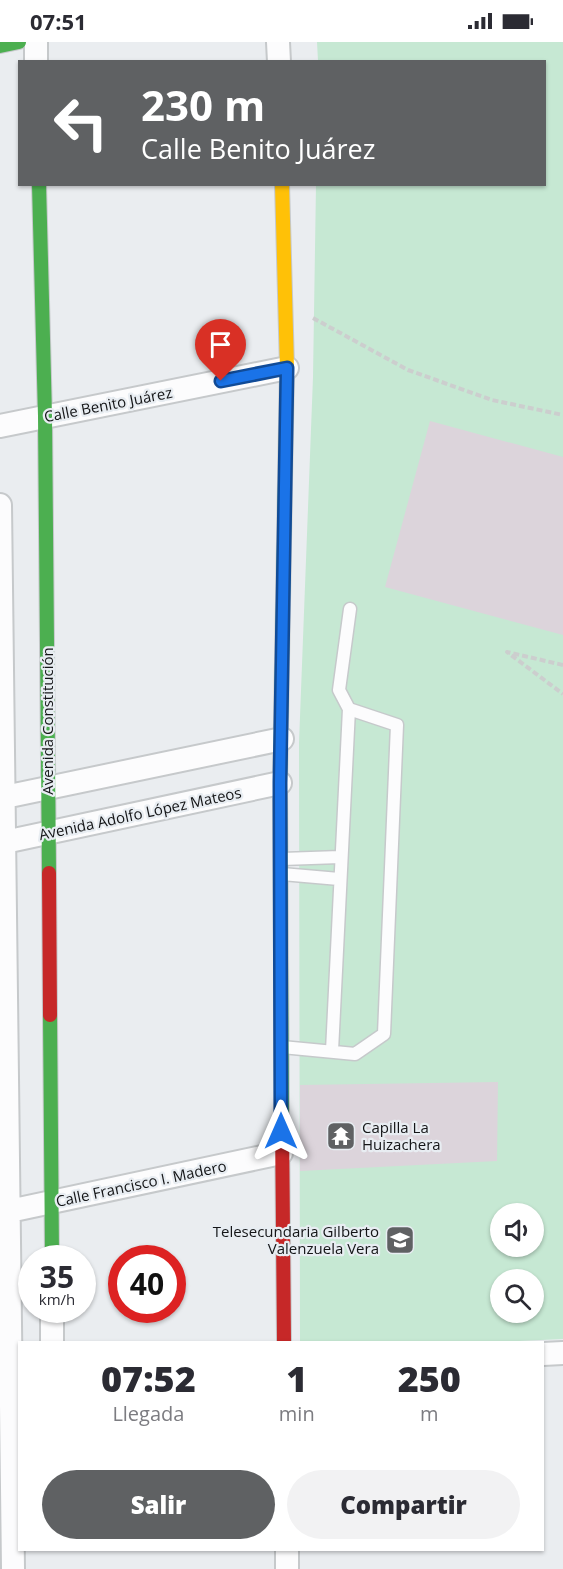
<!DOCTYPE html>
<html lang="es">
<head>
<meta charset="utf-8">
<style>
  :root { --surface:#fff; --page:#f2f2f3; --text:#2b2b33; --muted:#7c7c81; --accent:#5f6163 }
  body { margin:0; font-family:"Open Sans",sans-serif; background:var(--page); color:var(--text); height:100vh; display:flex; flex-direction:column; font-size:22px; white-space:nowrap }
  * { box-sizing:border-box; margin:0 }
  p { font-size:20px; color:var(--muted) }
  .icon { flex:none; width:33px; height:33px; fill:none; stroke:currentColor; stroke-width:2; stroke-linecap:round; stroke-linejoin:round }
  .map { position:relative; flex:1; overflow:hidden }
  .details { position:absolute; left:18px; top:1299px; width:526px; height:210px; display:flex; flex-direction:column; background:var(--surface); border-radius:0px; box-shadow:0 2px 4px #0004 }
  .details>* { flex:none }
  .hud { position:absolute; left:18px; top:18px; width:528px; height:126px; border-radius:0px; box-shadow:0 2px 4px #0004; background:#5f6163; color:#fff; overflow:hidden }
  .fabs { position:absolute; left:490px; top:1161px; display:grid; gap:12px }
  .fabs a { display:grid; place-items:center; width:54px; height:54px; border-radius:50%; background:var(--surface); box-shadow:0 2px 4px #0004; font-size:30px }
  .speed { position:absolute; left:18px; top:1203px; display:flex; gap:12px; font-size:30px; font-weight:700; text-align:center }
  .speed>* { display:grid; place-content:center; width:78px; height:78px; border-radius:50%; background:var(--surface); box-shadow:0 2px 4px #0004; line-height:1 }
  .speed small { font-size:15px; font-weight:400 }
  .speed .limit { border:9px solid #d22; background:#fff; color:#111 }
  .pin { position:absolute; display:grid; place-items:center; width:51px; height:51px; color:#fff; margin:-62px -26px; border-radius:50% 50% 50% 0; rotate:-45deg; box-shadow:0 0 6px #0007 }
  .pin .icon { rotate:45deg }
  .me { position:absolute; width:66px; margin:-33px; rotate:0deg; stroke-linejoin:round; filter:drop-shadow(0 0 4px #0008) }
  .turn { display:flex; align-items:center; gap:21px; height:126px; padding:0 24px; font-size:27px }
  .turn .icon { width:78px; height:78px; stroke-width:2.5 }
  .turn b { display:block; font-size:42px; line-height:51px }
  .eta { display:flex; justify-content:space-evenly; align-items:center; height:102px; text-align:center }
  .eta b { font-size:36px; font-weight:800; line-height:42px }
  .button { display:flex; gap:12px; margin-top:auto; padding:12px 24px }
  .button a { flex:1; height:69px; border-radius:36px; background:var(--accent); color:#fff; font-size:24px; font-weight:800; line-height:69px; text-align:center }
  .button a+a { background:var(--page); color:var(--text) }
  .status { display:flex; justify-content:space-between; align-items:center; height:42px; padding:0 30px; background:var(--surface); direction:ltr }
  .status svg { height:16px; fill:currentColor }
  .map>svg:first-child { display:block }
  .green { fill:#c6e8d3; fill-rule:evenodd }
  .building { fill:#dcd4db }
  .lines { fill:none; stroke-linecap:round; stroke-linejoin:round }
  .lane-casing { stroke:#c6c9cb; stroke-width:15 }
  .street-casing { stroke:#c6c9cb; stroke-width:26 }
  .fast-casing { stroke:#c6c9cb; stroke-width:16 }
  .slow-casing { stroke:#c6c9cb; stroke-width:16 }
  .jam-casing { stroke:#c6c9cb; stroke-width:16 }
  .path { stroke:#cccece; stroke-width:4; stroke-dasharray:6 3; stroke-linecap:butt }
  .lane { stroke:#fcfcfd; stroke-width:12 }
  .street { stroke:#fcfcfd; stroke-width:22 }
  .fast { stroke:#4caf50; stroke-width:14 }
  .slow { stroke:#ffc107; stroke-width:14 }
  .jam { stroke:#c62828; stroke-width:14 }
  .route-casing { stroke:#114b97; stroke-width:15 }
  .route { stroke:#1a73e8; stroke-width:10 }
  .labels { text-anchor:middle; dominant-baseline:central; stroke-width:4.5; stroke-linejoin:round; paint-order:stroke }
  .street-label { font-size:15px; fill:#141517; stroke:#e8edf2 }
  .poi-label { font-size:15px; fill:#141517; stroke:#e8edf2; text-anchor:start }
</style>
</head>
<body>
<div class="status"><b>07:51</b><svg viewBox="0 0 49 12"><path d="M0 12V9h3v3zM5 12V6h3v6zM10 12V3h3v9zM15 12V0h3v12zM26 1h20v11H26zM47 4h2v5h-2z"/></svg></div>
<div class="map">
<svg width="563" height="1527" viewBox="0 0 563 1527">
  <rect width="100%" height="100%" fill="#eaedf0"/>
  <path class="green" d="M317,0h246v1297l-69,3h-194l-1,-599 14,-366 3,-192 228,-1v-122l-226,-1zM501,1172h33v32h-33zM501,1238h33v32h-33z"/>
  <path class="building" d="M430,379l133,36v178l-178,-48z
    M498,1040l-1,79 -197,10v-86z"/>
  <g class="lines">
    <g class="lane-casing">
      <path id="lane" d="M282,817l58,-2
        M282,832l57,5
        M282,1005l73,7 29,-20 13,-309 -48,-16 -10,-19 11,-81
        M332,1009l17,-342"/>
    </g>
    <g class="street-casing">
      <path id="street" d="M36,0v20
        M278,0l1,20
        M0,384l287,-58
        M0,463l13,1064
        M0,756l282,-59
        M0,801l280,-60
        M0,1171l281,-60
        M52,1268v32
        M543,1312l20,-1
        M287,1508v19"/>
    </g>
    <g class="fast-casing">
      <path id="fast" d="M0,4l19,-4
        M39,142l6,232 4,457
        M50,973l2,243
        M282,1081l-2,-340 5,-302"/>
    </g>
    <g class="slow-casing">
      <path id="slow" d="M282,142l5,184 -2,113"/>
    </g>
    <g class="jam-casing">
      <path id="jam" d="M49,831l1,142
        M282,1081l2,219"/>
    </g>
    <path class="path" d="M313,276l95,52 84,30 71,15
      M563,623l-56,-13 56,42"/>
    <use href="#lane" class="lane"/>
    <use href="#street" class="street"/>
    <use href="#fast" class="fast"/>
    <use href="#slow" class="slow"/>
    <use href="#jam" class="jam"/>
  </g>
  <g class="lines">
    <g class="route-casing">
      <path id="route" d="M221,339l66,-13 -7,415 1,348"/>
    </g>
    <use href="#route" class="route"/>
  </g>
  <defs>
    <g id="temple-square" transform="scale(1.5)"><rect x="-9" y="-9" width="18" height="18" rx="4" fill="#5f6163" stroke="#e8edf2"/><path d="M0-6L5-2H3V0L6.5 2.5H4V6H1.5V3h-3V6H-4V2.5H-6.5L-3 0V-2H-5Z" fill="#fff"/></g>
    <g id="school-square" transform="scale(1.5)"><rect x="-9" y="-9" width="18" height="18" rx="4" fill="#5f6163" stroke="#e8edf2"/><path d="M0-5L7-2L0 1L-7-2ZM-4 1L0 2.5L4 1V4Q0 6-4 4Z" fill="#fff"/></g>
  </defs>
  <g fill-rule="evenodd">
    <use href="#temple-square" x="341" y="1094"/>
    <use href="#school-square" x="400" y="1198"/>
  </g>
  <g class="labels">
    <g class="street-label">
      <text transform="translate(108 362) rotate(-11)">Calle Benito Juárez</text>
      <text transform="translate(47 679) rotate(-90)">Avenida Constitución</text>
      <text transform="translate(140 771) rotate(-12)">Avenida Adolfo López Mateos</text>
      <text transform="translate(141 1141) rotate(-12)">Calle Francisco I. Madero</text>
    </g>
    <g class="poi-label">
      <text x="362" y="1085">Capilla La<tspan x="362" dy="17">Huizachera</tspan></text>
      <text x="379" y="1189" text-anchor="end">Telesecundaria Gilberto<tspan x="379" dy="17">Valenzuela Vera</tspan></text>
    </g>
  </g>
</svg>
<div class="fabs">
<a><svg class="icon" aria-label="sound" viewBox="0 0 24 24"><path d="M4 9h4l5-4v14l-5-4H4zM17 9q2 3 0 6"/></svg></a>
<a><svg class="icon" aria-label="search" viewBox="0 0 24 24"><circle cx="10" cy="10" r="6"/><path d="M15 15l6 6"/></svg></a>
</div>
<div class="speed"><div>35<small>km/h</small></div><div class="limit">40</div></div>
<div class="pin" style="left:221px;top:339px;background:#d93025"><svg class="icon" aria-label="arrive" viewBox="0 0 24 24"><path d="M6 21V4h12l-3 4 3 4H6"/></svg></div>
<svg class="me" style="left:281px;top:1089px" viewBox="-20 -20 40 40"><path d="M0-17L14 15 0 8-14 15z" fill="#1a73e8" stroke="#fff" stroke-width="4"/></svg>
<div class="hud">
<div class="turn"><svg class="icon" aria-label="left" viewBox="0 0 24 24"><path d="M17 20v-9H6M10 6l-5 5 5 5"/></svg><div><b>230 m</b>Calle Benito Juárez</div></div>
</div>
<section class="details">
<div class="eta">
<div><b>07:52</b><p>Llegada</p></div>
<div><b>1</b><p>min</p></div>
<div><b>250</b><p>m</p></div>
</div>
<div class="button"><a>Salir</a><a>Compartir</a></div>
</section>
</div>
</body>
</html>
